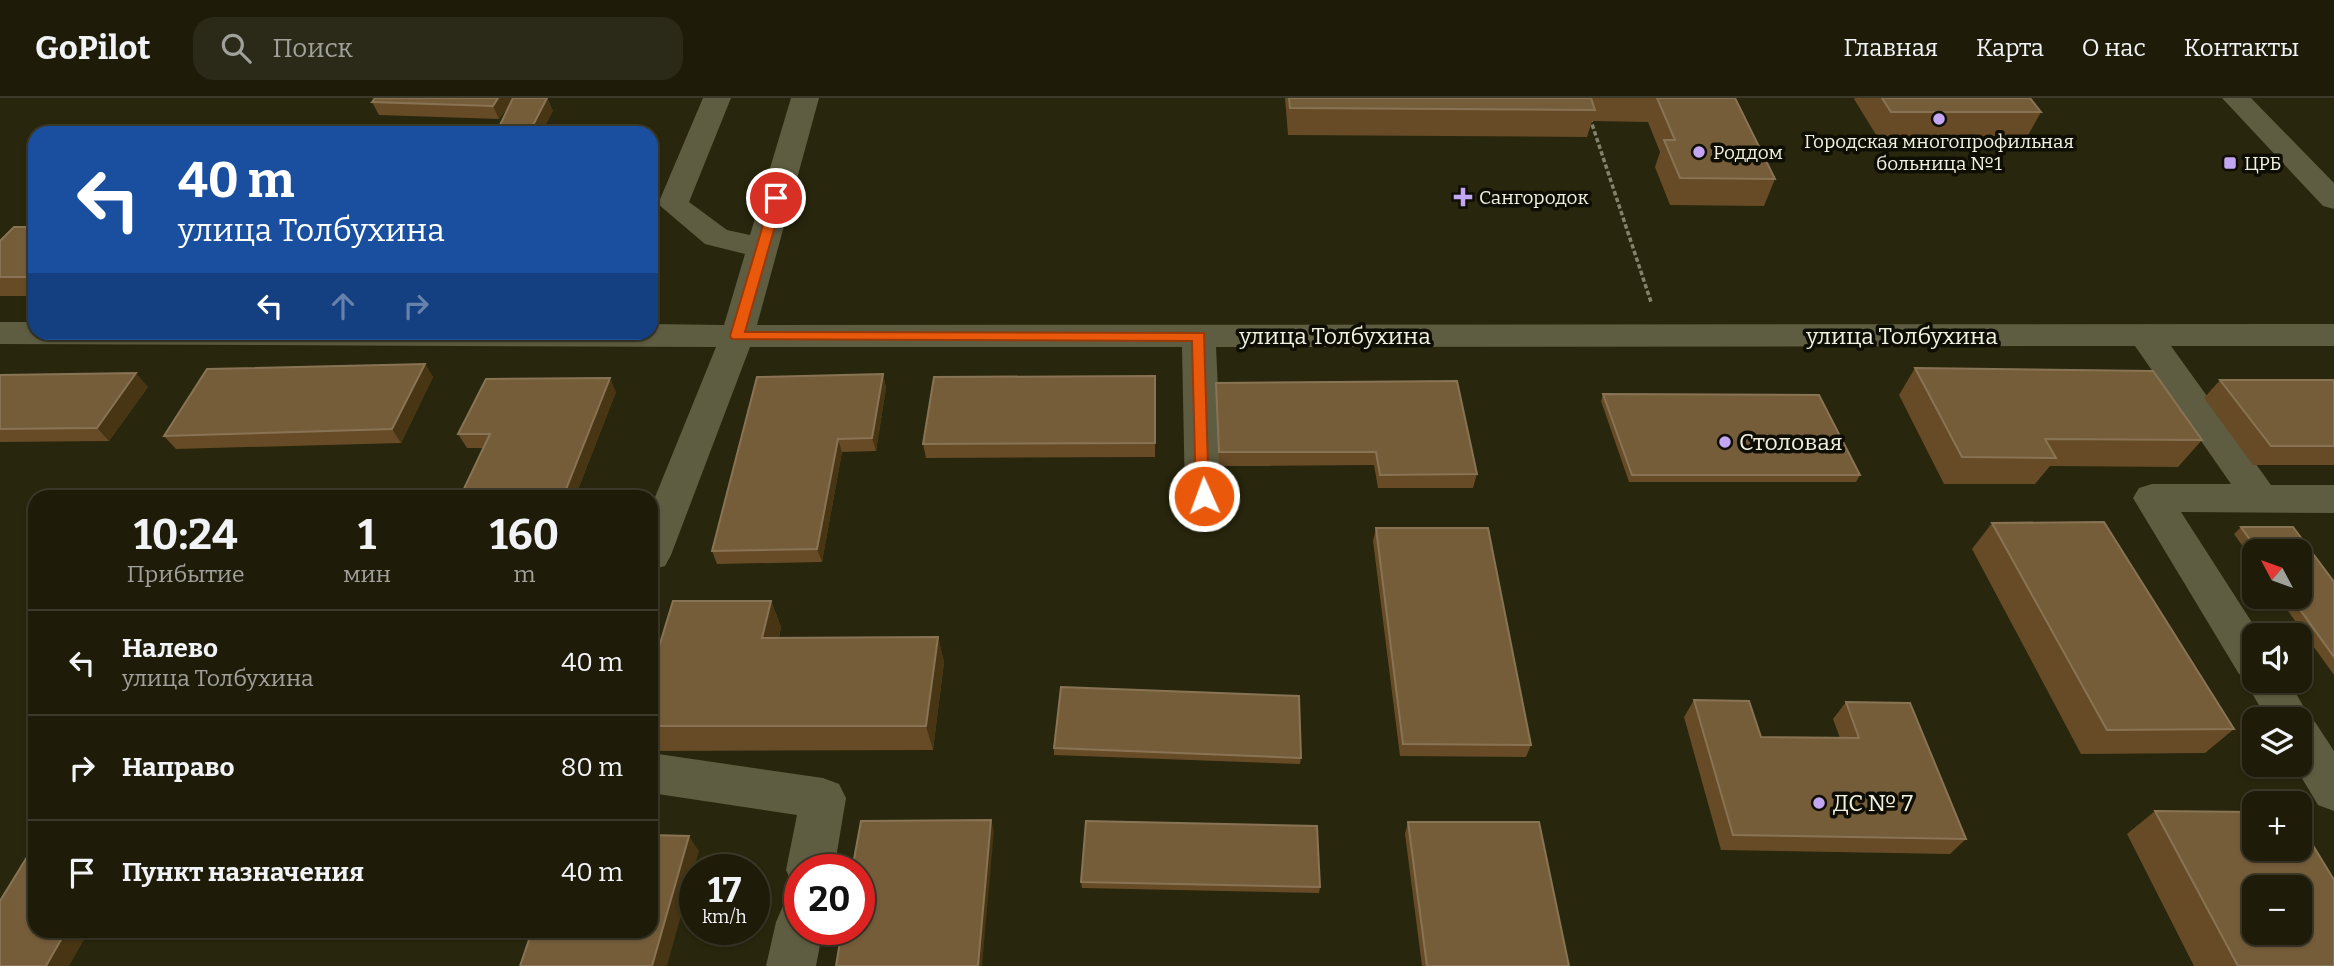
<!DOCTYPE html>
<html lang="ru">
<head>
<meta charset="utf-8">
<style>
  :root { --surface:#1e1c09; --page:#2b2917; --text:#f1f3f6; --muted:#a1a19c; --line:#3c3a2a }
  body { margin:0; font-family:Bitter,serif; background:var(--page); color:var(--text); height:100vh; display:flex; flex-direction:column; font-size:26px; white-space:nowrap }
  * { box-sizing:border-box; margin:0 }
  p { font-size:23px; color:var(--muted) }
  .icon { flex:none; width:38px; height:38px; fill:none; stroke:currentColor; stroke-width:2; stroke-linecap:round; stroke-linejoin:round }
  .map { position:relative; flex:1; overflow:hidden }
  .side { position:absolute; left:28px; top:392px; width:630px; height:448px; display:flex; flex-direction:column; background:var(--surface); border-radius:21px; box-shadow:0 2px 5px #0004,0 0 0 2px var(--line) }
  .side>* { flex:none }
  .top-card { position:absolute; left:28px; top:28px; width:630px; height:214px; border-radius:21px; box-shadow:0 2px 5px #0004,0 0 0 2px var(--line); background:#1a4fa0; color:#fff; overflow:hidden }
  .needle { width:46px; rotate:311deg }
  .controls { position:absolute; left:2242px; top:441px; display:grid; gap:14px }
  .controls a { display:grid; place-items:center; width:70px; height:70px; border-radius:14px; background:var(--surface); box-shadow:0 2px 5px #0004,0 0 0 2px var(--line); font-size:35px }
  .speed { position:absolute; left:679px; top:756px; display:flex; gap:14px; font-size:35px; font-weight:700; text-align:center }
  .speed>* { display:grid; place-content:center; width:91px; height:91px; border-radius:50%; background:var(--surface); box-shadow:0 2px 5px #0004,0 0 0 2px var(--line); line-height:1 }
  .speed small { font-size:18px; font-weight:400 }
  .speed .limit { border:10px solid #d22; background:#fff; color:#111 }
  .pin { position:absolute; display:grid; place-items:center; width:60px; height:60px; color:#fff; margin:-30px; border:4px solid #fff; border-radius:50%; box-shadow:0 2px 7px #0007 }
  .me { position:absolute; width:77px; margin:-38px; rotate:358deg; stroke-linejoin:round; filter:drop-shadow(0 0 5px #0008) }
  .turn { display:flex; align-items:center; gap:24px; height:147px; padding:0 35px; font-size:32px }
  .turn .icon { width:91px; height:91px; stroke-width:2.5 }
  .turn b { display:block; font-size:49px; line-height:60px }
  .lanes { display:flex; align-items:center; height:66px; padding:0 35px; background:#0003; justify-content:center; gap:35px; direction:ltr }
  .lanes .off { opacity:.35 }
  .eta { display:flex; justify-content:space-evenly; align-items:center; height:119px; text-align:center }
  .eta b { font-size:42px; font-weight:700; line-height:49px }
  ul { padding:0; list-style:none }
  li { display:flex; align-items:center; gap:21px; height:105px; padding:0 35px; border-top:2px solid var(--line) }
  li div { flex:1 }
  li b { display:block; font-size:26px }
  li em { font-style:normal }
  header { display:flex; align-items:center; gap:42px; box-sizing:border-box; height:98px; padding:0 35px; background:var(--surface); border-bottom:2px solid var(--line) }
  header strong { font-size:33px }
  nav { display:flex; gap:38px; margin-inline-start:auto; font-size:24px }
  .search { width:490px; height:63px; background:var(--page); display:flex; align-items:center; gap:18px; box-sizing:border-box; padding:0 24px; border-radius:21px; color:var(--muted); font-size:26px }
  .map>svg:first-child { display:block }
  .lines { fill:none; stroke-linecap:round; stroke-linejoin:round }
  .path { stroke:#83826c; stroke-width:3.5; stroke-dasharray:4.5 2.5; stroke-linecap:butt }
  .minor { fill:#5f5d41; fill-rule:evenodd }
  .wall { fill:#664b26 }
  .shaded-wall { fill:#473513 }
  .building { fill:#755d3a; stroke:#887454; stroke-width:2; fill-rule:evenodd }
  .route { fill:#ea580c; stroke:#983908; stroke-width:2 }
  .poi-dot { fill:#c3a7f2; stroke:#0f0e05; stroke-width:2.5 }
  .labels { text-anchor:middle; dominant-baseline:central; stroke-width:7; stroke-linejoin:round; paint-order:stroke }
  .far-poi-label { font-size:19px; fill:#f2f1e1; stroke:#0f0e05; text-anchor:start }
  .street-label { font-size:23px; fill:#f2f1e1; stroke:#0f0e05 }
  .poi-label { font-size:23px; fill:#f2f1e1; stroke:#0f0e05; text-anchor:start }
</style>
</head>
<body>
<header>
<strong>GoPilot</strong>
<div class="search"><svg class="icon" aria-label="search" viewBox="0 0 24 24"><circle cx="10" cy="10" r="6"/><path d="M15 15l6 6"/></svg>Поиск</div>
<nav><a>Главная</a><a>Карта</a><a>О нас</a><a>Контакты</a></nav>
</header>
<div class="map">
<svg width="2334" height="868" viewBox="0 0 2334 868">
  <rect width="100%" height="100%" fill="#28260c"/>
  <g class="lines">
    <path class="path" d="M1590,20l61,184"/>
    <path class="minor" d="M703,0h28l-42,104 38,28 23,5 41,-137h28l-62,227 1577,-1v22h-163l100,139h63v28l-153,-1 79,123h-6v46h35l22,39 4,2 19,29v60l-16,-6 -24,-40h6v-46h-33l-22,-38 2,-4 -8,-3 -106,-176 6,-10 13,-4h79l-96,-138 -919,1 7,149 -6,10 -13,4 -13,-4 -6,-10 -3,-149h-432l-79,208 -6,11 -14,4v-63l65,-160 -716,-3v-22h35v10h616v-8l73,1 21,-71 -40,-10 -47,-40z
      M2222,0h29l83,85v26l-11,-3z
      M651,655l172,25 16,6 7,14 -12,72h-34v18l-7,-2 -7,-16 11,-55 -146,-22z
      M800,801v30h23l-7,37h-50l10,-44 7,-16z"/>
  </g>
  <path class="wall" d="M547,0l6,13 -42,-8 -12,16 -120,-4 -7,-13z
    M1285,0h450l40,81 -11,27 -94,-1 -15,-38 5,-15 -12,-30 -56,-1 -5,16 -299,-2z
    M1855,0h175l11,14 -15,27 -148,-1 -24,-39z
    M35,129v69h-35v-55z
    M425,266l8,13 -32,66 -225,6 -12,-13z
    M1915,270l287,72 -24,27 -128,-1 -15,18h-91l-45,-89z
    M883,276l3,14 -10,63 -34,1 -20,110 -105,2 -5,-13z
    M0,277l148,12 -39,54 -109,1z
    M1155,278v81l-229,1 -3,-14z
    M2220,282h114v85h-81l-49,-67z
    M1216,285l261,91 -4,14h-95l-4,-23 -155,1 -3,-70z
    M616,294l-41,105h-115l23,-49h-16l-9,-14z
    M1603,296l257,81 -4,7h-227l-28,-81z
    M1992,425l242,206 -29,24 -124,1 -109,-205z
    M2241,429h52l41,55v93l-56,-78h22v-46h-46v11l-20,-28z
    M1376,430l155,217 -5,12 -126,-1 -27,-215z
    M771,503l10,26 -2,11 159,-1 6,25 -11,88 -282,1v-78z
    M1694,602l67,37 79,1 -7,-19 13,-17 120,137 -16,15 -229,-4 -37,-133z
    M1054,650l247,10 -1,6 -246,-9z
    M2155,713l179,155h-140l-67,-132z
    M1408,724l161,144h-147l-17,-132z
    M1081,784l239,5 -1,6 -237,-5z"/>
  <path class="shaded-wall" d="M498,0h16l-15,21 -6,-13z
    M547,0l6,13 -11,22h-13z
    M454,28l4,7h-8z
    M425,266l8,13 -32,66 -9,-14z
    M136,275l12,14 -39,54 -12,-13z
    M883,276l3,14 -10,63 -4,-13z
    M610,280l6,14 -41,105h-12z
    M838,341l4,13 -20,110 -5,-13z
    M771,503l10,26 -8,36 -11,-25z
    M938,539l6,25 -11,88 -7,-24z
    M991,722l3,11 -12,135h-4z
    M689,738l10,15 -32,115h-15z
    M66,833h23l-20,35h-23z"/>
  <path class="building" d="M375,0h123l-5,8 -121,-4z
    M513,0h34l-18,35h-33z
    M1289,0h302l4,12 -305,-2z
    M1657,0h78l40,81 -95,-1 -16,-38h11z
    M1882,0h148l11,14h-150z
    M454,28l-4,7h-261l3,-3z
    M14,129h21v50h-35v-36z
    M425,266l-33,65 -228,7 43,-67z
    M1915,270l238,3 49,69 -157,-1 11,19 -94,-1z
    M136,275l-39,55 -97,1v-54z
    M883,276l-11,64 -34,1 -21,110 -105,2 45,-174z
    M1155,278v67l-232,1 11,-67z
    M610,280l-47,119h-103l30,-63h-32l28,-55z
    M2220,282h114v66h-63z
    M1457,283l20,93 -97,1 -4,-23h-157l-3,-69z
    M1603,296l216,1 41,80h-228z
    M2104,424l130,207 -127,1 -115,-207z
    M2241,429h52l41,55v75l-43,-60h9v-46h-42z
    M1376,430h112l43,217 -128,-1z
    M673,503h98l-9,37 176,-1 -12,89h-275v-53z
    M1061,589l238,9 2,62 -247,-10z
    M1694,602l55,1 12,36 98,1 -13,-36 64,1 56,136 -233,-4z
    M2155,713l99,1v37h46v-25l34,56v86h-96zM2254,789h46v46h-46z
    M991,722l-13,146h-142l6,-37h17v-59h-7l9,-49z
    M1086,723l231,5 3,61 -239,-5z
    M1408,724h131l30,144h-142z
    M651,737l38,1 -37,130h-132l12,-35h119z
    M35,746v87h31l-20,35h-46v-65z"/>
  <path class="route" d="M772,97l11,3 -38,134 459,1 5,167h-11l-2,-4 -4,-155 -460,-2 -2,-3z"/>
  <g class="poi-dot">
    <circle cx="1939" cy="21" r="7"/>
    <circle cx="1699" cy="54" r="7"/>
    <rect x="2223" y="58" width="14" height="14" rx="3.5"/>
    <path d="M1459.5 88.5h7v7h7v7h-7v7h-7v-7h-7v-7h7z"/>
    <circle cx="1725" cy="344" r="7"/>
    <circle cx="1819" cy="705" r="7"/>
  </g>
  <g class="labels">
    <g class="far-poi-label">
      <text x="1939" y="43" text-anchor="middle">Городская многопрофильная<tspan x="1939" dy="22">больница №1</tspan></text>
      <text x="1713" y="54">Роддом</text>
      <text x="2244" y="65">ЦРБ</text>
      <text x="1479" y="99">Сангородок</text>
    </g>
    <g class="street-label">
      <text x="1335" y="238">улица Толбухина</text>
      <text x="1902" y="238">улица Толбухина</text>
    </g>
    <g class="poi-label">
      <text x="1739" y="344">Столовая</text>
      <text x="1833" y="705">ДС № 7</text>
    </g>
  </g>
</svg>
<div class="controls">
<a><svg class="needle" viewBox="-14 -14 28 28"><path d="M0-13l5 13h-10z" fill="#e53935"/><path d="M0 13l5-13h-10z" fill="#a1a19c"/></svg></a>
<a><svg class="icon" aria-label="sound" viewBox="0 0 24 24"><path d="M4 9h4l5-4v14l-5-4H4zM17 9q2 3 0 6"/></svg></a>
<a><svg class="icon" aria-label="layers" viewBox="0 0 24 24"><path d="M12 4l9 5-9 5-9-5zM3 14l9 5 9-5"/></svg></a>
<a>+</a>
<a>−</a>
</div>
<div class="speed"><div>17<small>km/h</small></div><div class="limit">20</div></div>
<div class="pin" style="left:776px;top:100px;background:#d93025"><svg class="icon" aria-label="arrive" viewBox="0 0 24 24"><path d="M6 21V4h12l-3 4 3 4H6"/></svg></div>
<svg class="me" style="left:1204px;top:398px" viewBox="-20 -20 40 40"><circle r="17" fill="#ea580c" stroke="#fff" stroke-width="3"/><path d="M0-11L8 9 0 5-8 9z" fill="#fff"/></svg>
<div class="top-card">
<div class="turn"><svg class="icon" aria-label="left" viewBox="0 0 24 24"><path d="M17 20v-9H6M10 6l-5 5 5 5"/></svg><div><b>40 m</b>улица Толбухина</div></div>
<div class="lanes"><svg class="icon" aria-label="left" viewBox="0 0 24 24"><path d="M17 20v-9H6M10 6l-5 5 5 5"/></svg><svg class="icon off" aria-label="ahead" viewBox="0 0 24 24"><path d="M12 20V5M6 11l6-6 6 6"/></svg><svg class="icon off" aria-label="right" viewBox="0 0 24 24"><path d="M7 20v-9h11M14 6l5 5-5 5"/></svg></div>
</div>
<section class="side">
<div class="eta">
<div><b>10:24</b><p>Прибытие</p></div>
<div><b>1</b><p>мин</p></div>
<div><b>160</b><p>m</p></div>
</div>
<ul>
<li><svg class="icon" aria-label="left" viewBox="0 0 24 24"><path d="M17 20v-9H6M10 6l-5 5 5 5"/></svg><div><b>Налево</b><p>улица Толбухина</p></div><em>40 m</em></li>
<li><svg class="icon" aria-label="right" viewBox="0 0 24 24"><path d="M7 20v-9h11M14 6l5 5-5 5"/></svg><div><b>Направо</b></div><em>80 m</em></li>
<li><svg class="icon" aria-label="arrive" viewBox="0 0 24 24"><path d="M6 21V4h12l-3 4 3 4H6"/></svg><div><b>Пункт назначения</b></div><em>40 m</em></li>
</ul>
</section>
</div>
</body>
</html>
